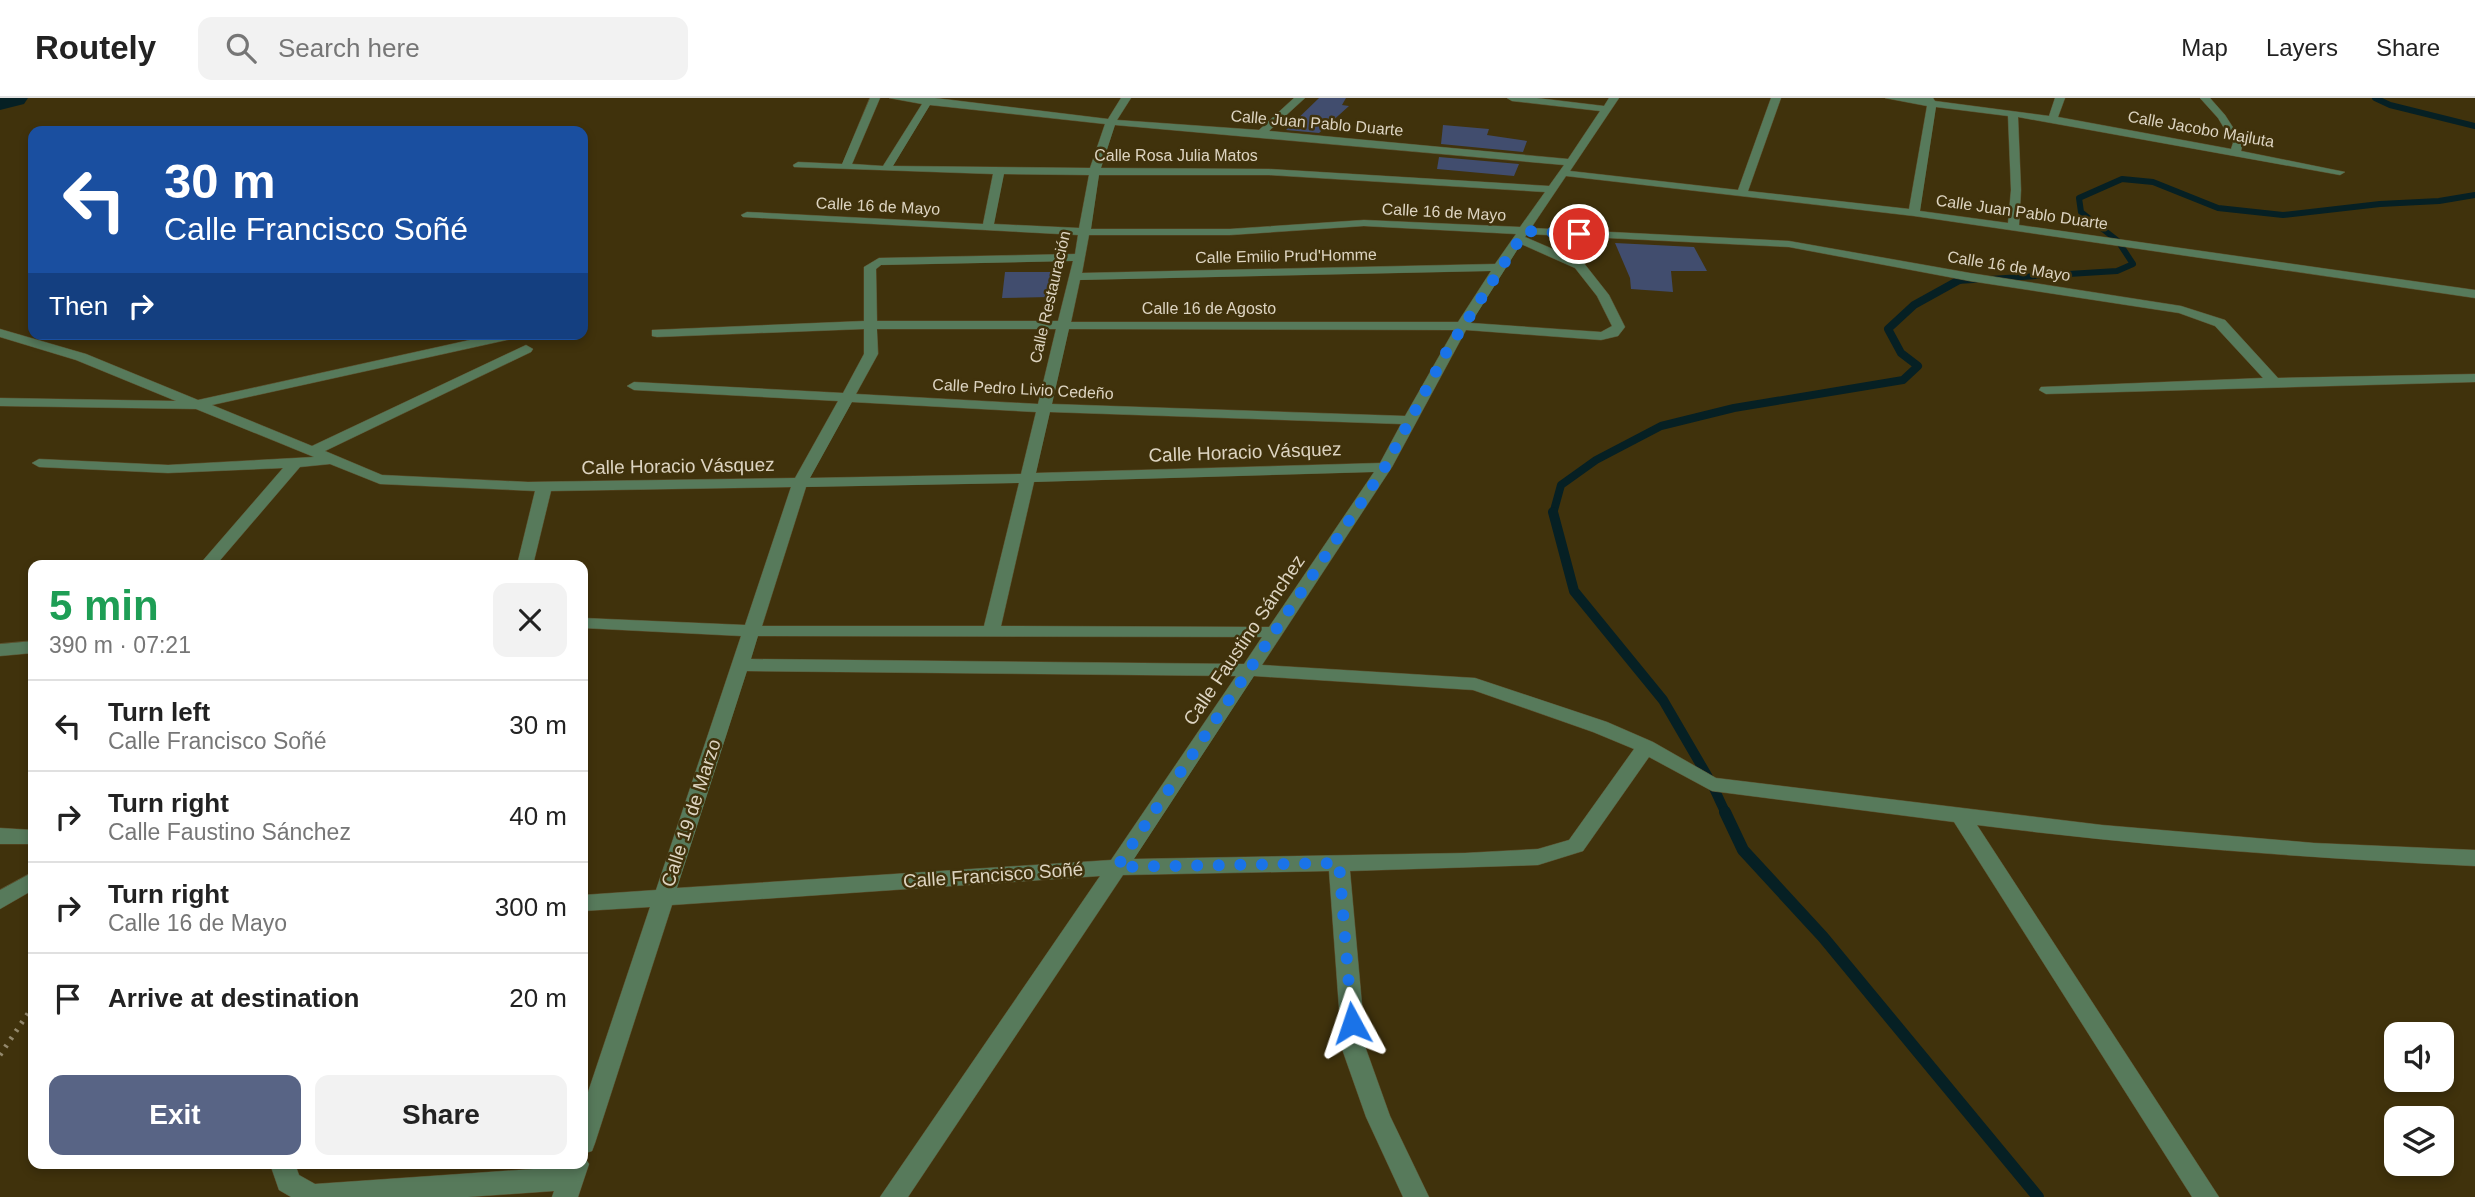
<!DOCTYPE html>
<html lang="en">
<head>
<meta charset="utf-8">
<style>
  :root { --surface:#fff; --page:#f2f2f2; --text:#222; --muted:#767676; --line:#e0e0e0; --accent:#586485 }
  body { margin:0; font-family:Arial,sans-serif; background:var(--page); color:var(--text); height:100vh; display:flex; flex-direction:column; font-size:26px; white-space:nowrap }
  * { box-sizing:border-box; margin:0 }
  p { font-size:23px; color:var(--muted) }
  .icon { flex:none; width:38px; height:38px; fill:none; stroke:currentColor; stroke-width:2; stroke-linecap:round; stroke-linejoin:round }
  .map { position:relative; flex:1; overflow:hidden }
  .details { position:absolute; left:28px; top:462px; width:560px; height:609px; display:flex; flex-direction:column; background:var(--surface); border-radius:14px; box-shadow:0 4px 10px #0003 }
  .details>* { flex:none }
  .hud { position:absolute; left:28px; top:28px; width:560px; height:214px; border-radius:14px; box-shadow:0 4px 10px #0003; background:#1a4fa0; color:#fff; overflow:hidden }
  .buttons { position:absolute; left:2384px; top:924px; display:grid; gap:14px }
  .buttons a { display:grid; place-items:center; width:70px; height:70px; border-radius:14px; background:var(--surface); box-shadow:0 4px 10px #0003; font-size:35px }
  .pin { position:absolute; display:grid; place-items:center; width:60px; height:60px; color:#fff; margin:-30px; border:4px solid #fff; border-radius:50%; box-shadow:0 2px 7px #0007 }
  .me { position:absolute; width:77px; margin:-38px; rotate:355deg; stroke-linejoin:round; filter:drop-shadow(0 0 5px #0008) }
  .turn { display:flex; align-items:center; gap:24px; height:147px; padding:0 21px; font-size:32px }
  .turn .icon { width:91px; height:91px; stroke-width:2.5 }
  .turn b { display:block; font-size:49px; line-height:60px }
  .then { display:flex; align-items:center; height:66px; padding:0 21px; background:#0003; gap:14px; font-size:26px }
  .round { display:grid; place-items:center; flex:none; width:74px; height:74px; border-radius:14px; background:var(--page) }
  .summary { display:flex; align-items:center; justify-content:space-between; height:119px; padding:0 21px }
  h1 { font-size:42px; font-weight:800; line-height:52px; color:#1e9e55 }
  .primary-button { display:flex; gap:14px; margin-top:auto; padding:14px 21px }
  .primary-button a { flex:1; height:80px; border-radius:14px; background:var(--accent); color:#fff; font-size:28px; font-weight:800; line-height:80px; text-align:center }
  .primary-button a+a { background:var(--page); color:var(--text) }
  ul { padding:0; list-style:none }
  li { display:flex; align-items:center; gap:21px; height:91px; padding:0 21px; border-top:2px solid var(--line) }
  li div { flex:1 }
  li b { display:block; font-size:26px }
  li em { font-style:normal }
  header { display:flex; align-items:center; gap:42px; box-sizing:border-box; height:98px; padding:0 35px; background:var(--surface); border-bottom:2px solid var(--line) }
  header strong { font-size:33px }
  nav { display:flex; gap:38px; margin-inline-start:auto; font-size:24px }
  .search { width:490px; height:63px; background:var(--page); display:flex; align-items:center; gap:18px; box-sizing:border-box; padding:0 24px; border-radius:14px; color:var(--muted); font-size:26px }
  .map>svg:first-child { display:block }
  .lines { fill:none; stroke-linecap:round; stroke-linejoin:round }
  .stream-far3 { stroke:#062024; stroke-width:6 }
  .stream-far2 { stroke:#062024; stroke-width:8 }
  .stream-far1 { stroke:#062024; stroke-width:10 }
  .stream { stroke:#062024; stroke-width:12 }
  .river { fill:#062024; fill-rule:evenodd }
  .building { fill:#414d6e }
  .minor-casing { stroke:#5c4f2d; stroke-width:1 }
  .path { stroke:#93886c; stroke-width:5; stroke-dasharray:2.5 7; stroke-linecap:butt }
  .minor { fill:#577a5b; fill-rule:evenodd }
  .route { stroke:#1a73e8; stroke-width:12; stroke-dasharray:0 21.6 }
  .labels { text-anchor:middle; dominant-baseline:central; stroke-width:5; stroke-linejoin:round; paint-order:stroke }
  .far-street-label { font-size:16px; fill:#ddd4c1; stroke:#40320c }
  .street-label { font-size:19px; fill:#ddd4c1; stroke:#40320c }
</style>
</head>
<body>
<header>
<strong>Routely</strong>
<div class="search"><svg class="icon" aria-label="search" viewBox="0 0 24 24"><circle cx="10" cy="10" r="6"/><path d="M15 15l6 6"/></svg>Search here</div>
<nav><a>Map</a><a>Layers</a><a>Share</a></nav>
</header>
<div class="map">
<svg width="2475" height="1099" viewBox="0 0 2475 1099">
  <rect width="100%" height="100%" fill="#40320c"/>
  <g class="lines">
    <path class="stream-far3" d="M2375,0l15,7 85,21
      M1957,183l160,-10 16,-7 -15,-23 -37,-29 -2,-14 43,-19 31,3 65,26 65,7 97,-11 59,-3 36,-6"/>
    <path class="stream-far2" d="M1553,416l8,-29 35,-25 65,-34 73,-18 169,-28 15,-14 -17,-13 -13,-24 26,-24 47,-26"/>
    <path class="stream-far1" d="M1553,414l21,79 89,109 49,84 14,30"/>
    <path class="stream" d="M1725,714l18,38 80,87 215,260"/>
    <path class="river" d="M0,0h28l-4,6 -24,6z"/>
  </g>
  <path class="building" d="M1319,0h27l-4,7 7,1 -30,27 -33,-3z
    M1443,27l46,4 -2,6 40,6 -4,11 -82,-8z
    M1439,59l80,7 -5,12 -77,-7z
    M1615,145l79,4 13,24h-36l2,21 -42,-3 -1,-11z
    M1005,174h47l-3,25 -47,1z"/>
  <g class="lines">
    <g class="minor-casing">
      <path id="minor" d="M870,0h10l-28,66 31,2 39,-62 -33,-6h46l173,21 13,-21h10l-14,22 142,10 35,-32h11l-36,33 299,28 32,-48 -88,-10 -5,-3h30l67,8 5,-8h10l-49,73 168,19 33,-92h10l-33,93 161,18 18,-103 -42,-8h48l2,3 114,15 6,-18h10l-7,19 173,32 2,-6 -15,-25 -18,-20h10l15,17 18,28 -2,8 104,21 -5,3 -322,-58 3,73 -2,35 456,65v8l-561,-82 -348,-40 -35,52 258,13 181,32 211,33 44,14 53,58 197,-4v8l-429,12 -7,-4 2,-3 222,-9 -48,-52 -36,-13 -209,-32 -181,-34 -262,-13 -2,3 58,25 26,33 16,32 -7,9 -17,4 -135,-10 -74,137 -130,198 213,13 132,44 46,20 63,36 386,47 212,18 161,7v16c-167,-8 -332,-20 -498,-41l242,372h-27l-238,-375 -242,-31 -63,-34 -66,94 -45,14 -188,6 16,178 24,67 39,81h-26l-37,-80 -24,-68 -13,-178 -206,4 -215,322h-28l220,-321 -428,29 -77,238 -3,8 -9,3v-47l67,-200 -67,4v-16l73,-5 85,-254 -158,-8v-10l162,7 46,-138 -240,4 -18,74h-16l18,-74 -155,-7 -50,-20 -30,3 -84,98h-17l84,-97 -115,5 -129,-6 -7,-4 7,-4 129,6 146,-8 -118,-48 -196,-3v-8l176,3 -100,-41 -76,-23v-8l86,25 112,46 299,-66h25l-6,4 -304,67 100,41 214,-101 7,4 -2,3 -206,99 57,24 146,7 267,-4 43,-77 -204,-11 -7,-4 7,-4 209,11 21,-39v-25l-207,8 -5,-1v-6l212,-9v-54l15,-9 196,-4 3,-19 -335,-18 -2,-2 6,-3 236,12 10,-50 -199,-7 -1,-2 5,-3 44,2zM930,7l175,19 -15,44 -197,-2zM1936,9l72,9 3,74 -3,33 -88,-12zM1115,27l449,40 -15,21 -280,-17 -168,-1zM1004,76l85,1 -10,53 -85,-4zM1099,77h170l276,17 -25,35 -156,-7 -134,9h-139zM1364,128l152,8 -21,30 -413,9 7,-38h141zM1521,146l54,24 22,28 15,30 -11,6 -130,-9zM1073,163l-15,60h-181l-1,-52 5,-4zM1491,173l-33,51h-387l9,-42zM877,231h179l-18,75 -182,-10 22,-40zM1069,231l385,1 -49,86 -353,-12zM852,304l184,10 -15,62 -211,4zM1050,314l351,12 -21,39 -344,10zM1374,374l-105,155 -268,-1 33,-144zM1019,385l-35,143h-222l44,-139zM758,538l504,1 -18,27 -493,-5zM747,573l489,5 -125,184 -434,28zM1254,578l219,14 120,42 41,17 -65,91 -31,9 -73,4 -331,6z
        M33,543v12l-33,3v-12z
        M0,730l33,2v14h-33z
        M33,774v18l-33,19v-19z
        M583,1057l6,9 -11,33h-26l2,-6 -86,6h-177l-12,-7 -9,-26h25l4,11 16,9 247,-17 2,-3h19z"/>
    </g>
    <path class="path" d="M0,957l33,-49"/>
    <use href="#minor" class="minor"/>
  </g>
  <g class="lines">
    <path class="route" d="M1352,925l-13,-160 -222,4 268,-400 62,-116 78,-120 54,3"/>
  </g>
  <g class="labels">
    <g class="far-street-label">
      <text transform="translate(1317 25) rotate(5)">Calle Juan Pablo Duarte</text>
      <text transform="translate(2201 31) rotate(10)">Calle Jacobo Majluta</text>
      <text x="1176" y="57">Calle Rosa Julia Matos</text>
      <text transform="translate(878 108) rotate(3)">Calle 16 de Mayo</text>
      <text transform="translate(1444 114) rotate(3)">Calle 16 de Mayo</text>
      <text transform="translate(2022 114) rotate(8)">Calle Juan Pablo Duarte</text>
      <text transform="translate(1286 158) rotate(-1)">Calle Emilio Prud'Homme</text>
      <text transform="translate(2009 168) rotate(9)">Calle 16 de Mayo</text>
      <text transform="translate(1050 199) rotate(-77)">Calle Restauración</text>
      <text x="1209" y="210">Calle 16 de Agosto</text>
      <text transform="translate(1023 291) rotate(3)">Calle Pedro Livio Cedeño</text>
    </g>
    <g class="street-label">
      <text transform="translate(1245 354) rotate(-2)">Calle Horacio Vásquez</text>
      <text transform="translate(678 368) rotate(-1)">Calle Horacio Vásquez</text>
      <text transform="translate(1244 542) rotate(-56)">Calle Faustino Sánchez</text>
      <text transform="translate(691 715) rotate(-72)">Calle 19 de Marzo</text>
      <text transform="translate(993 777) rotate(-4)">Calle Francisco Soñé</text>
    </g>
  </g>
</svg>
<div class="buttons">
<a><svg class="icon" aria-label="sound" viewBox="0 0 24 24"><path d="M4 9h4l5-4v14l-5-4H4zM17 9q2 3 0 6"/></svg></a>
<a><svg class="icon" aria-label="layers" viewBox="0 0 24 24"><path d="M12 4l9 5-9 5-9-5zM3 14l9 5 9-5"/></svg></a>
</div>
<div class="pin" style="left:1579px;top:136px;background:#d93025"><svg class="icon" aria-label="arrive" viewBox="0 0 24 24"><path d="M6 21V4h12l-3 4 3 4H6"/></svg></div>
<svg class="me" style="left:1352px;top:925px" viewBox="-20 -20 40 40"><path d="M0-17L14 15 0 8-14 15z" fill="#1a73e8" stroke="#fff" stroke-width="4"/></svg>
<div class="hud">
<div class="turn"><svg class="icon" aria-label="left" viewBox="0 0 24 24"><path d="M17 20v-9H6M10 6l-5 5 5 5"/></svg><div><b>30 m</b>Calle Francisco Soñé</div></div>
<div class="then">Then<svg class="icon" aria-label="right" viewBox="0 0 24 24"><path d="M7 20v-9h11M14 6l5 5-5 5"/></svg></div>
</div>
<section class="details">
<div class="summary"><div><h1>5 min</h1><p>390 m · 07:21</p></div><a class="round"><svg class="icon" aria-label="close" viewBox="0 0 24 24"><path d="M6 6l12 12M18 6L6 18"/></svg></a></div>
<ul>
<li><svg class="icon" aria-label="left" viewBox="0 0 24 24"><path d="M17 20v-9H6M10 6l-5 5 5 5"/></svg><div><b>Turn left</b><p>Calle Francisco Soñé</p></div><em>30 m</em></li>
<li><svg class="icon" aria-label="right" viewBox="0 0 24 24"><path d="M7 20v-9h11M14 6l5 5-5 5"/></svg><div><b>Turn right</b><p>Calle Faustino Sánchez</p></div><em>40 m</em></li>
<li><svg class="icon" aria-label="right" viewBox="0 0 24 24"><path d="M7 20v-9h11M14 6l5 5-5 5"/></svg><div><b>Turn right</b><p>Calle 16 de Mayo</p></div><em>300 m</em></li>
<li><svg class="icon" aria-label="arrive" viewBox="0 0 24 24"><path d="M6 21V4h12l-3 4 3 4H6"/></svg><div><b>Arrive at destination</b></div><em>20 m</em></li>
</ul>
<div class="primary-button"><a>Exit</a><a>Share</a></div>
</section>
</div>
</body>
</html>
